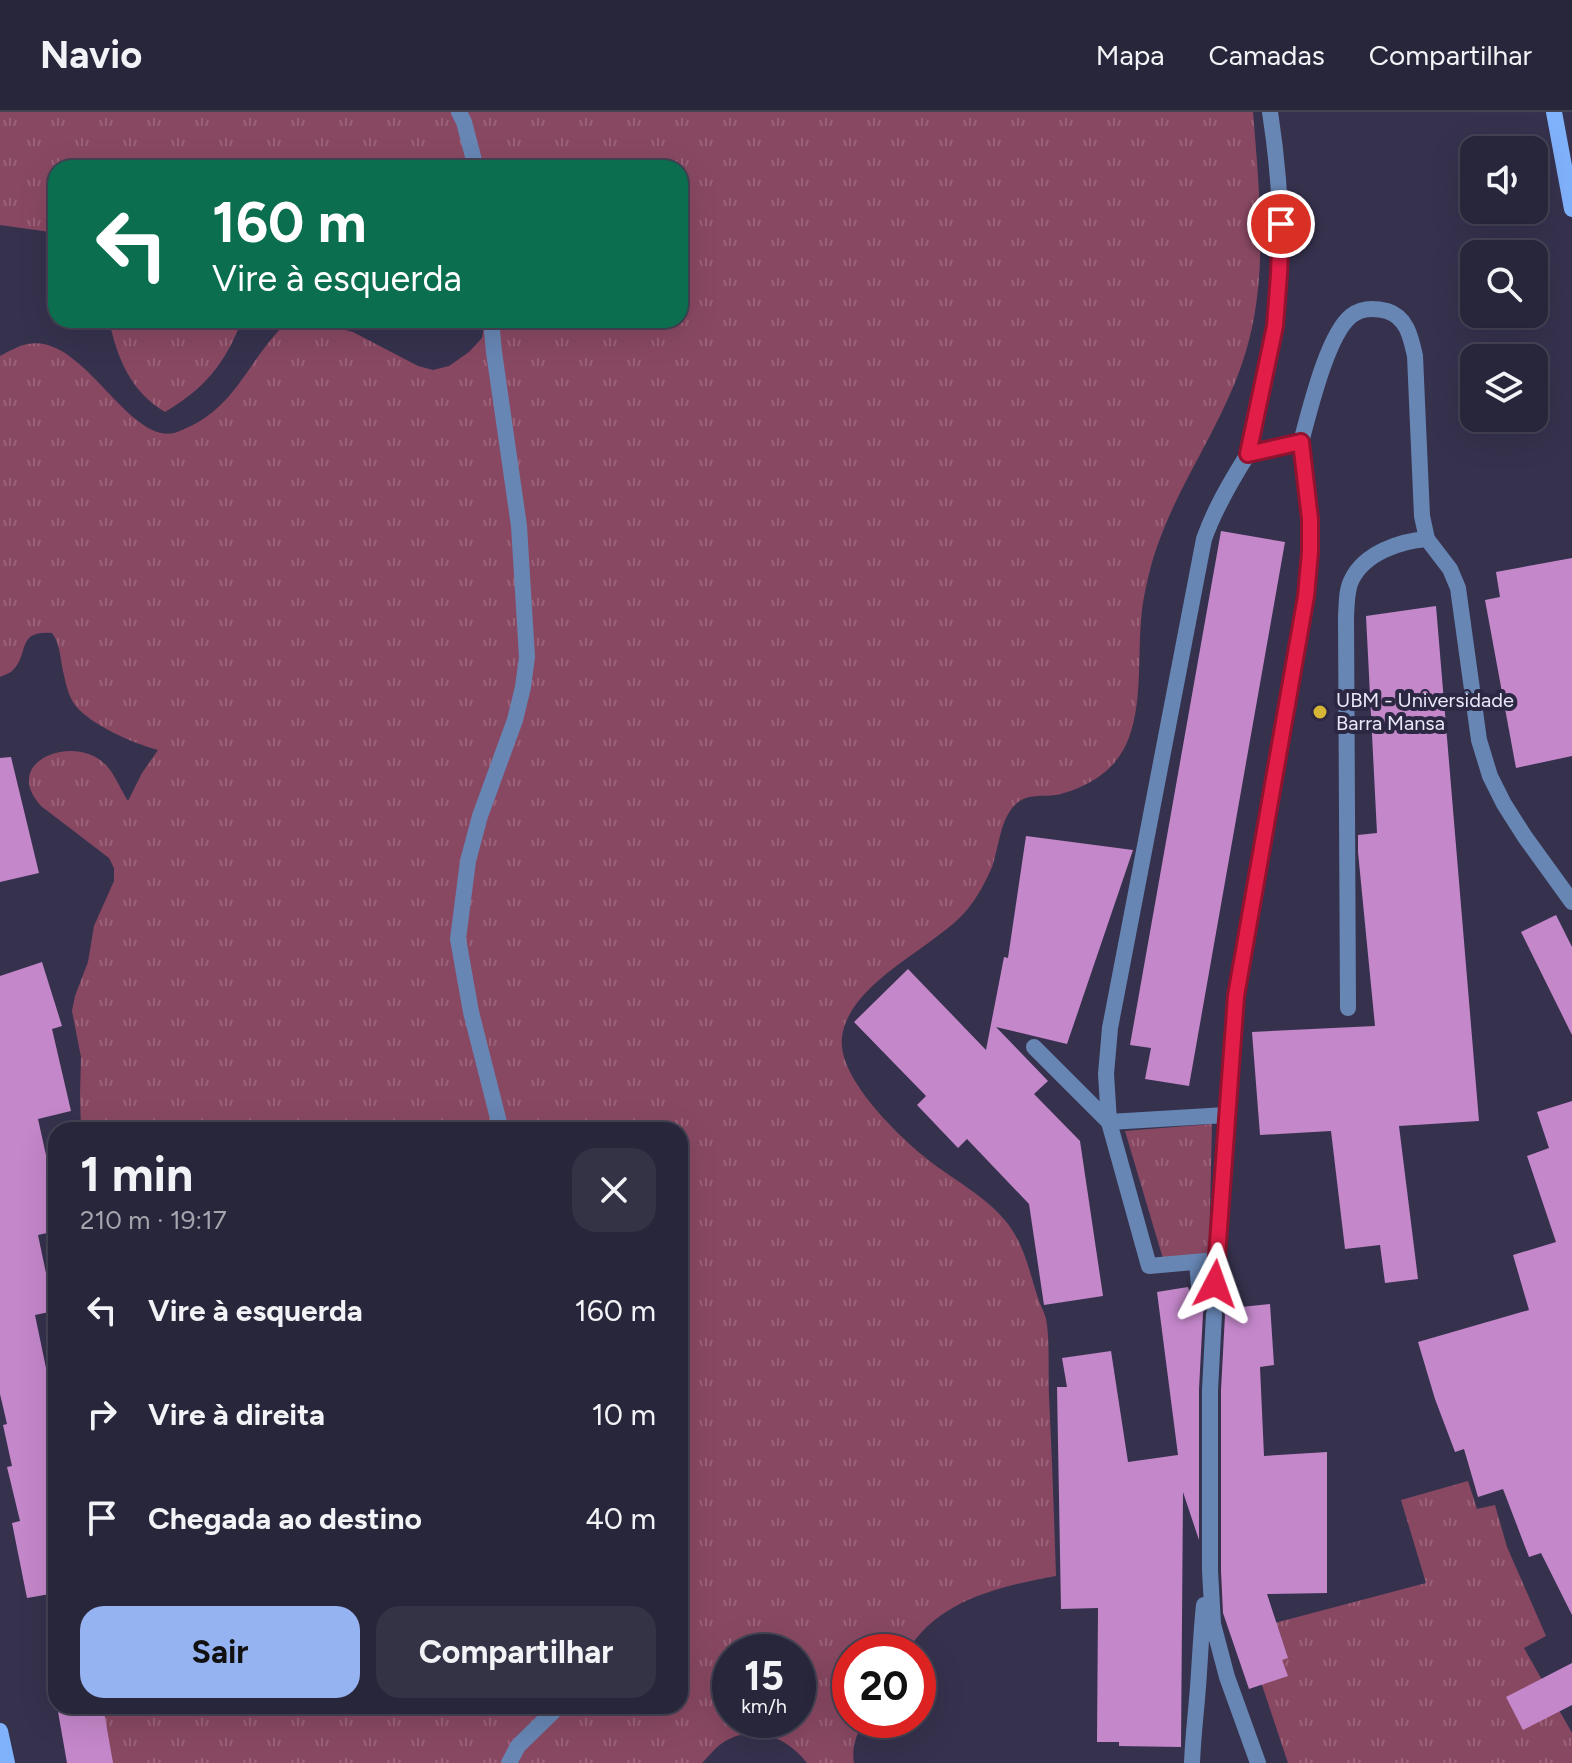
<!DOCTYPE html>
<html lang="pt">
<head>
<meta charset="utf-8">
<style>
  :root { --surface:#28263a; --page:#343245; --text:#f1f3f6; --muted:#a5a5af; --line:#444354; --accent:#95b2f1 }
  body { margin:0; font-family:Figtree,sans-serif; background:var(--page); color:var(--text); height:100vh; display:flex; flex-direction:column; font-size:30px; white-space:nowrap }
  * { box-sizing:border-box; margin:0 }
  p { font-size:26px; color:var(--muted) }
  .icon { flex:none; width:44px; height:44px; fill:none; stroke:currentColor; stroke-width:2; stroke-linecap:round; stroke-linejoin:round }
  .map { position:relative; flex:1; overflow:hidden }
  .side { position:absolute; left:48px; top:1010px; width:640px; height:592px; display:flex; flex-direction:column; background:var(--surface); border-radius:24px; box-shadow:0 8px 32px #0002,0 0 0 2px var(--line) }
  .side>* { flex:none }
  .top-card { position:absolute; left:48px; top:48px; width:640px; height:168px; border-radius:24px; box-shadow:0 8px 32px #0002,0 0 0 2px var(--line); background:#0b6e4f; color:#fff; overflow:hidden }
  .controls { position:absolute; left:1460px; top:24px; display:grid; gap:16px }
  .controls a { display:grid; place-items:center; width:88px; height:88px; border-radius:16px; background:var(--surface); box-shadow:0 8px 32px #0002,0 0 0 2px var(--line); font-size:40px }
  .speed { position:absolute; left:712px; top:1522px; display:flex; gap:16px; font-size:40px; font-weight:700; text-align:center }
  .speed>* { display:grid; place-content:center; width:104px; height:104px; border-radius:50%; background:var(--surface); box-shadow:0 8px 32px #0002,0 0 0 2px var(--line); line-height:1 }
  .speed small { font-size:20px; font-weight:400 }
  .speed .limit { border:12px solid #d22; background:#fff; color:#111 }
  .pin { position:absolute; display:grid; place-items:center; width:68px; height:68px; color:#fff; margin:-34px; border:4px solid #fff; border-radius:50%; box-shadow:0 2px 8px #0007 }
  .me { position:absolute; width:88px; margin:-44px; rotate:4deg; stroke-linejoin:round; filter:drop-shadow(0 0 6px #0008) }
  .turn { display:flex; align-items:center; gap:28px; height:168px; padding:0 32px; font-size:36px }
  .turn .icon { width:104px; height:104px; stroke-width:2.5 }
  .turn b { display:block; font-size:56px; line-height:68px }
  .round { display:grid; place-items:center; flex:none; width:84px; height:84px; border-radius:24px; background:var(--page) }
  .headline { display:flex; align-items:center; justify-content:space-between; height:136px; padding:0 32px }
  h1 { font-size:48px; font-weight:700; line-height:60px }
  .action { display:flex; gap:16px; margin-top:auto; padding:16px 32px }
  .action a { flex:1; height:92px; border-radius:24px; background:var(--accent); color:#111; font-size:32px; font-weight:700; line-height:92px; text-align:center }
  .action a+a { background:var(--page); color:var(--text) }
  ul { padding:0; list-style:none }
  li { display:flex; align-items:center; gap:24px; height:104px; padding:0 32px }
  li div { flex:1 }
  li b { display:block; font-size:30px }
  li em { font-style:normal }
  header { display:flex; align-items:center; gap:48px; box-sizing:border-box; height:112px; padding:0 40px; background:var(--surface); border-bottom:2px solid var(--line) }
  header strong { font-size:38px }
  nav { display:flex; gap:44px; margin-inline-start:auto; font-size:28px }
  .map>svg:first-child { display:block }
  .grass { fill:url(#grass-tufts); fill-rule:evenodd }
  .building { fill:#c487ca }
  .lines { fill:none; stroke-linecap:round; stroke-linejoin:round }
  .lane { stroke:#6786b4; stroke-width:16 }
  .street { stroke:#6786b4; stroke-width:16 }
  .secondary { stroke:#80b2fc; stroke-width:16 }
  .route-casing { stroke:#92132f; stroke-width:20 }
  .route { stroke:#e11d48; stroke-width:14 }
  .poi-dot { fill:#d5b535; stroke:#2c2843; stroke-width:3 }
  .labels { text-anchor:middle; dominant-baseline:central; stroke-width:8; stroke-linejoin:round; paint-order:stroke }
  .poi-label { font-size:20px; fill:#e9e7f9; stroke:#2c2843; text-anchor:start }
</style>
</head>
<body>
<header>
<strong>Navio</strong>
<nav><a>Mapa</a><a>Camadas</a><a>Compartilhar</a></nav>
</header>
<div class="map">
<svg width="1572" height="1651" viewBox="0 0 1572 1651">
  <defs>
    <pattern id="grass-tufts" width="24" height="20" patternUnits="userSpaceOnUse" patternTransform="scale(2)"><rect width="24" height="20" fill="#894862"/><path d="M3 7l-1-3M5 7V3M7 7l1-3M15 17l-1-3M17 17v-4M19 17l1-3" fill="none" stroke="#9a6279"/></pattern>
  </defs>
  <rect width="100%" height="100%" fill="#36324e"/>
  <path class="grass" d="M0,0h1253c6,77 16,163 -7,239 -22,76 -76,141 -96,219 -4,16 -8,34 -9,51 -4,43 4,106 -26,141 -13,16 -38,29 -59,33 -14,2 -28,-2 -40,9 -16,14 -17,44 -24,63 -7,16 -15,31 -26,44 -33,38 -117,71 -124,126 -5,39 52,94 79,117 28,24 65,41 87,70 16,21 21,46 29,71 2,8 7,16 9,24 4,20 2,55 3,77 3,60 5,120 7,180 -55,10 -119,24 -149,76h-57v68h14c-7,14 -13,27 -10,43h-47c-22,-28 -56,-40 -86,-19 -7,5 -13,13 -19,19h-597l-9,-57h584v-576h-599l-1,-33 1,-40 -9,-46 3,-15 13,-34 6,-36 20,-45v-13l-5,-10 -68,-52c-41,-45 33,-73 64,-42 10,10 15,25 23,37l14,-28 16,-23c-25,-7 -66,-24 -83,-45 -6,-8 -9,-20 -11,-30 -4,-14 -3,-31 -12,-42 -37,-3 -22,22 -40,38 -2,2 -10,5 -12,6v-321c8,-4 19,-11 28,-12 55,-11 99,99 146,89 5,-1 12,-5 17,-7 49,-24 60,-73 99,-106h25l17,7 21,5 65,34 15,4 16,-4 20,-14 13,-14 3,-18h195v-152h-624v67l-6,-3 -50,-7zM730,1540h68v68h-68z
    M109,208h133c-17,44 -37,68 -77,92 -34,-20 -48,-54 -56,-92z
    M1212,1012l-3,130 -45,8 -39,-131z
    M1468,1369l9,28 18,-4 12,42 39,89 -22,12 48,85v30h-284l-44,-132 182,-48 -25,-83z"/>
  <path class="building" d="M1221,419l64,11 -96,544 -44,-7 6,-31 -21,-3z
    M1572,446v198l-56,12 -31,-168 15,-3 -4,-25z
    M1436,494l43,515 -80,5 19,153 -33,4 -5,-38 -35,4 -14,-118 -71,4 -8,-103 123,-6 -17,-174v-17l19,-2 -11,-217z
    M11,645l28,116 -39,9v-124z
    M1026,724l107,14 -66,194 -71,-17 52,54 -14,13 46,47 23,155 -59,9 -15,-101 -62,-65 -9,9 -41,-43 9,-9 -72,-74 54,-53 78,81 18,-93 4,1z
    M1556,803l16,32v88l-51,-103z
    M42,850l20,64 -10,3 19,82 -33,8 18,81v31l-18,4 16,76 -19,4 21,101v177l-29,5 -15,-75 8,-2 -13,-54 5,-1 -9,-41 4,-1 -7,-30v-418z
    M1572,989v514l-31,-62 -12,4 -26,-68 -25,8 -14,-48 -9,3 -20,-53 -17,-57 111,-32 -16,-55 43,-13 -29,-86 22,-8 -12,-36z
    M1226,1170l5,26 39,-4 4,61 -14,2 4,89 63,-4v141l-60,1 21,64 -6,2 6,16 -39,13 -26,-76 -2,-42v-181l4,-75 -4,-10 -6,-2 -5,1 -5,3 -2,6 -4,76v151l-16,-48 -2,255 -62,-1v-4h-22l1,-134 -37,1 -4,-222h10l-5,-29 49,-7 17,111 50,-7 -21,-163 31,-5 2,6 5,3 6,1 7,-5 7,3 9,-4z
    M1572,1551v42l-49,25 -17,-33z
    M57,1594h46l10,57h-46z"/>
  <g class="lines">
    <path class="lane" d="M1248,342c10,-42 21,-84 27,-127 10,-72 6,-144 -5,-215
      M1348,896l-2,-392c1,-12 0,-26 6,-37 13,-26 48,-38 75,-40
      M1034,935l75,75 117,-7 -11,169
      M1226,1003l10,-119 70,-400 4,-44v-33l-9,-77
      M1217,1148l-68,6 -40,-144 -3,-48 4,-46 94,-489c11,-31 27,-58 44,-85l53,-12c8,-29 26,-107 50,-126 10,-8 24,-8 36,-5 20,6 24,27 28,45l7,160 5,23 23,30 8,19 21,152 11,36 14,28 21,33 47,65
      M1197,1150l2,24
      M1210,1278l4,-76"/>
    <path class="street" d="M459,0l5,10 12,46
      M491,208l3,32 25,174 8,131 -4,30 -8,33 -35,96 -12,45 -10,78 13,73 30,118
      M1210,1278v181l3,53 14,53 31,86
      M509,1651l9,-17 41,-40
      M1192,1651c1,-26 4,-50 6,-76 2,-27 3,-54 6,-82"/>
    <path class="secondary" d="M1554,0l18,97
      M0,1619l7,32"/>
  </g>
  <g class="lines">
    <g class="route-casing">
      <path id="route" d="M1215,1172l21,-288 70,-400 4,-44v-33l-9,-77 -53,12 27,-128 4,-52 2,-50"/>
    </g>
    <use href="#route" class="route"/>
  </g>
  <circle class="poi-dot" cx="1320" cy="600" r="8"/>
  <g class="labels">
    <g class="poi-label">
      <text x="1336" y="588">UBM - Universidade<tspan x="1336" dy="23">Barra Mansa</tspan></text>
    </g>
  </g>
</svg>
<div class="controls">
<a><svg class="icon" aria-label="sound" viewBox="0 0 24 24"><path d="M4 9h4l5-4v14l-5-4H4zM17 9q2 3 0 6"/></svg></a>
<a><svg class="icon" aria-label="search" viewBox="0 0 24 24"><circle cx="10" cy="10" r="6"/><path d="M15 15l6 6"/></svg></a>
<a><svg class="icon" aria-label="layers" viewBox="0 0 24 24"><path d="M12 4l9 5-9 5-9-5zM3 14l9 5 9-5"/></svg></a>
</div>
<div class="speed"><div>15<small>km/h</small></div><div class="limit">20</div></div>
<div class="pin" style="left:1281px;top:112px;background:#d93025"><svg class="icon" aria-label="arrive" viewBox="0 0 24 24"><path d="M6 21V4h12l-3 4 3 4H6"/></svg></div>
<svg class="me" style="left:1215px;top:1172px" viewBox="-20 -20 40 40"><path d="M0-17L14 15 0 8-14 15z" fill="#e11d48" stroke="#fff" stroke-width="4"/></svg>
<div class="top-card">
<div class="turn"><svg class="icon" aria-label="left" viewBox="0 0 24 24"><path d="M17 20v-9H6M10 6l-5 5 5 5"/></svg><div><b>160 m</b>Vire à esquerda</div></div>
</div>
<section class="side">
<div class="headline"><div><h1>1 min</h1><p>210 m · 19:17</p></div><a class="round"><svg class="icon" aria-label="close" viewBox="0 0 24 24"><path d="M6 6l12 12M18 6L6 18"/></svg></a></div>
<ul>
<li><svg class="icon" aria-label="left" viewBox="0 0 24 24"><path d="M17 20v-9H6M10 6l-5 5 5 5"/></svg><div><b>Vire à esquerda</b></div><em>160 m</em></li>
<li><svg class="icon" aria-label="right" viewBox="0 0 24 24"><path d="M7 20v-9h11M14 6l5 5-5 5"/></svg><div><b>Vire à direita</b></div><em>10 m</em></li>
<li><svg class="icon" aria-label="arrive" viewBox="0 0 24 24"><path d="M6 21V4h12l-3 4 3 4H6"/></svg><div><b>Chegada ao destino</b></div><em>40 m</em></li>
</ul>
<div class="action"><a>Sair</a><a>Compartilhar</a></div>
</section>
</div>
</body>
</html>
